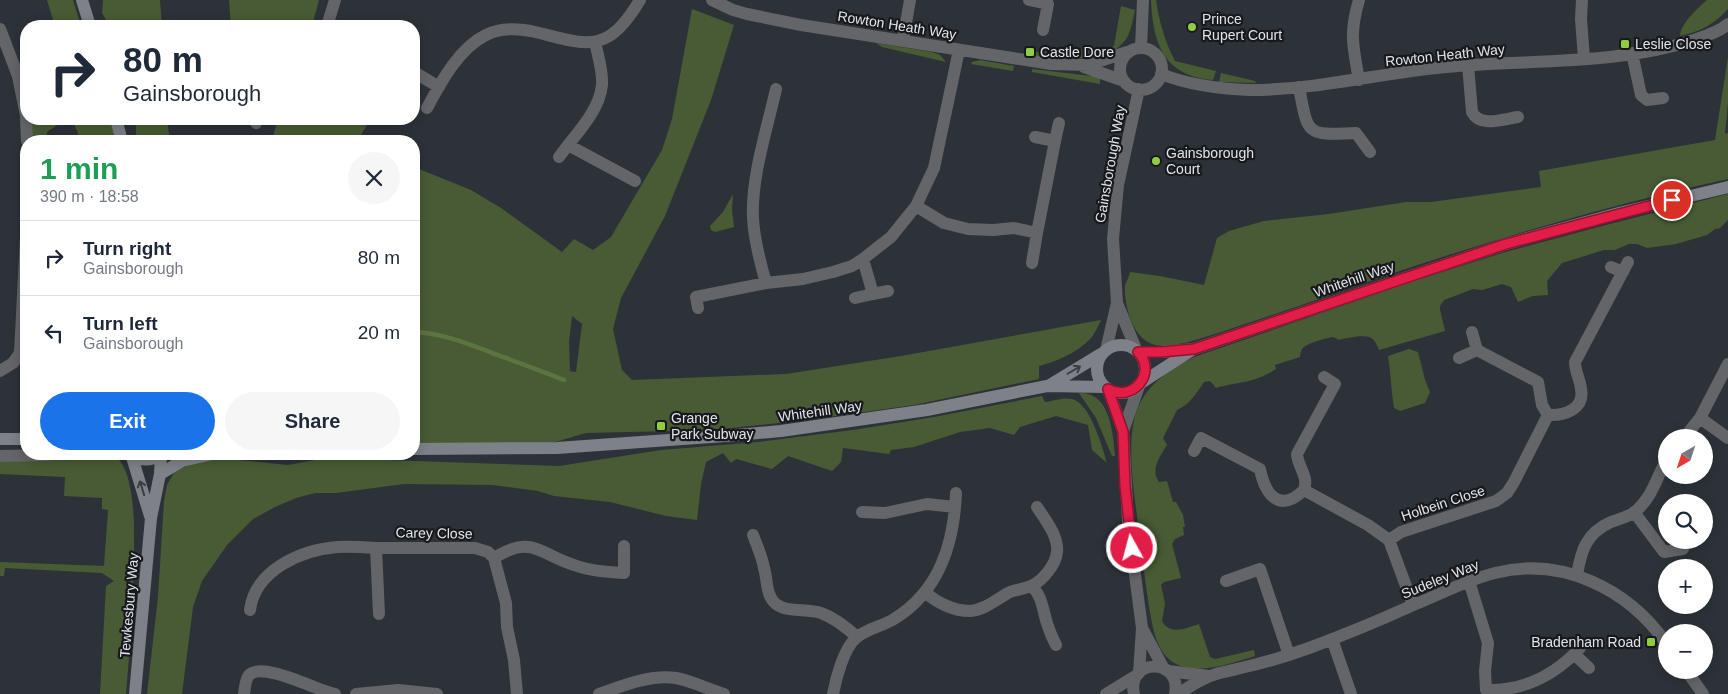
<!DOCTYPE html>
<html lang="en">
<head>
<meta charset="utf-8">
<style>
  :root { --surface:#fff; --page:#f6f6f7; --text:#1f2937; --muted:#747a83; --line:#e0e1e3; --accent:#1a73e8 }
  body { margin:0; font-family:Arial,sans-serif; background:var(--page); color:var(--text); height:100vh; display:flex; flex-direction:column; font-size:19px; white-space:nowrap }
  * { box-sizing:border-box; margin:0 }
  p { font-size:16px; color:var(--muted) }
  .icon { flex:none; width:28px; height:28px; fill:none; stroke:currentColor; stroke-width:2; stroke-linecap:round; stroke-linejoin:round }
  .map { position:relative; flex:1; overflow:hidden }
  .side { position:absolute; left:20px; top:135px; width:400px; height:325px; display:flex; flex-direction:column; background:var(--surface); border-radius:20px; box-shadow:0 2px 12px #0003 }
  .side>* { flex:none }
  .hud { position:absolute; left:20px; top:20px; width:400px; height:105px; border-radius:20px; box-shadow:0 2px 12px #0003; background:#fff; color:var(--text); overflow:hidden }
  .needle { width:32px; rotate:219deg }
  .buttons { position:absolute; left:1658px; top:429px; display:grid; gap:10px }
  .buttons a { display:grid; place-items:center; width:55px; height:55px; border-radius:50%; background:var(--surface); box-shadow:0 2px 12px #0003; font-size:25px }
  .pin { position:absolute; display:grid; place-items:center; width:42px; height:42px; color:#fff; margin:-21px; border:2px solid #fff; border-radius:50%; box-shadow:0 1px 5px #0007 }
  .me { position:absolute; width:55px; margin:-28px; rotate:353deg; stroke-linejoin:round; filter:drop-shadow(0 0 4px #0008) }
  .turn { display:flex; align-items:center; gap:18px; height:105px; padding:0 20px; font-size:22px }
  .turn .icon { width:65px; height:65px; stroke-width:2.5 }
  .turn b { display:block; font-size:35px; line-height:42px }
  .round { display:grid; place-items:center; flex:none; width:52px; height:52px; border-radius:26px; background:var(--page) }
  .headline { display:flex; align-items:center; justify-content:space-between; height:85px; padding:0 20px }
  h1 { font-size:30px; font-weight:600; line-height:38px; color:#1e9e55 }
  .primary-button { display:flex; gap:10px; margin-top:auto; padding:10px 20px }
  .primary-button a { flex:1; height:58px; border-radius:30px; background:var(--accent); color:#fff; font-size:20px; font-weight:600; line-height:58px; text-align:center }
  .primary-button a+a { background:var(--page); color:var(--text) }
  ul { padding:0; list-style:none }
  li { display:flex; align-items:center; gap:15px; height:75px; padding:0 20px; border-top:1px solid var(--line) }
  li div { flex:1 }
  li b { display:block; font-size:19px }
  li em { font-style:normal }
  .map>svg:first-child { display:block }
  .green { fill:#485b34; fill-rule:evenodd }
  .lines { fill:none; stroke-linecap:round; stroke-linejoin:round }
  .stream { stroke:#5c7441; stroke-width:4.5 }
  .minor { stroke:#636569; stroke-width:12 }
  .tertiary { stroke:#636569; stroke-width:12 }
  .secondary { stroke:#7e8288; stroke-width:12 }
  .oneway { stroke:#3b3e42 }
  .route-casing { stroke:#92132f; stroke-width:12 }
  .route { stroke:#e11d48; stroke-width:9 }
  .poi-dot { fill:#92cd3f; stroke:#17191d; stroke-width:2 }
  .labels { text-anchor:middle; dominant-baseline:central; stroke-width:4.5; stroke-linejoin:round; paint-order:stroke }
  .poi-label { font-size:14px; fill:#e0e4e8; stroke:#17191d; text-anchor:start }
  .street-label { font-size:14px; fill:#e0e4e8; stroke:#17191d }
</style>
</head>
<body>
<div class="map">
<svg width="1728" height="694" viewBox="0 0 1728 694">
  <rect width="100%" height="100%" fill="#2d3239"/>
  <path class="green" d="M47,0h26l8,26h-26z
    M103,0h57l2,26h-52l-8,-13z
    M229,0h90l-7,26h-81z
    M1151,0h5c3,21 9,42 19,61l41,10 -3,9c-49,-4 -60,-36 -62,-80z
    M1707,0h21v9c-13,15 -29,23 -48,27 1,-13 17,-27 27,-36z
    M1121,6l14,4c-5,24 -6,33 -29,45v-6l8,-3z
    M692,9l42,16 -23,75 -46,116 -44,82 -8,31 9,41 10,10 154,-6 115,-18 200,-36c-3,6 -6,13 -10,18 -14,15 -34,23 -52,28v13l-125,26 -107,15 -94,10 -127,3 -41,12 -131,2v-280l57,23 30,18 61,44 12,-13 19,11 18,-13 51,-87 10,-31zM572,316l10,8 -6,48 -6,-1 -1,-29z
    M876,43l56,9 8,3 6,7 -64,-15z
    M1101,49v6l-26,4 -40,-3v-4z
    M1728,57v46l-3,31 3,-1v46c-118,26 -235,60 -349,99 -48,17 -97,34 -146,50 -18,6 -52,18 -69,18 -29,1 -40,-36 -39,-60 1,-4 4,-9 5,-14l30,4 44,9 13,-47 12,-7 35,-10 65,-7 77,-12h25l110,-15 -2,-16 176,-31z
    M980,60l34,6 -1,5 -42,-7 1,-2z
    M1032,69l68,8v7l-68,-12z
    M1221,73l34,8 1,2 -37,-1z
    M31,119h80l8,22h-40l-1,-8 -6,-13 -6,-1 -19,13 -1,9h-14z
    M134,119h33l3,22h-34v-14z
    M278,119h82l8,4 -7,12 10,6h-111l12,-1z
    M733,194l-1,16 2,17 -19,5 -4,-2 -1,-4 13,-14z
    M1728,194v26l-8,8 -5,1 -8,6 -31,9 -29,4 -10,-4h-8l-14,6h-11l-42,13 -15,18 1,14 -15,1 -15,6 -7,-15 -9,-3 -20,6 -9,-1 -29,11 -4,6v4l5,21 -66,19c-2,-5 -4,-11 -10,-13 -8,-2 -22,1 -30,3l-6,-3c-6,1 -27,6 -31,12 -1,2 -2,5 -2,8l-25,8 1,4c-23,15 -36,12 -60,19l-6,-7 -6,1c-8,12 -14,22 -27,28l-14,28 4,7c-7,11 -17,25 -8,37l8,-1 6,21h3l7,13 2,12h-2l1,8 -9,4 -3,5 9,34 -17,4 -3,3 4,19 -3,17c8,15 24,7 37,3l11,33 5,2 39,-9 1,6c-26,8 -70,25 -91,-2 -10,-13 -12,-32 -15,-47 -4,-28 -8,-56 -11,-83 -4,-33 -14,-91 2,-121 11,-21 33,-36 54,-46l218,-75 90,-29 104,-28z
    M1409,349l9,3 7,28 5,12 -5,11 -25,8 -6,-3c-3,-17 -3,-35 -6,-52z
    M1079,393c31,-2 34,40 36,63h-3l-16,-38z
    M1042,396l3,6c8,-1 19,-5 27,-3 19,5 30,48 35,64l-15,-13 -4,-25 -32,-9 -36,11 -6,8 -24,-7 -30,4 -46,15 -23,3 -2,4 -46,-6 -2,14 -9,9 -44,-15 -16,13 -36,-10 -5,4 -8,-10 -17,9 -5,22 -4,36 -31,-4 -56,-14 -56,-6 -16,-5 -45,-6 -89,-1 -68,9h-21l-19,5 -21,9 -22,12 -26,26 -25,36 -9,26 -11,87h-35l11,-97 6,-96 3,-16 7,-12 8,-5 12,-5 18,-3h26l50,5 38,-7 233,8 102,-16 98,-8 94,-12 81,-13z
    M75,454h37c8,5 12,12 15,21 8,26 7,54 7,81 -1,46 -4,92 -8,138h-26l6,-108 8,-5 -12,-8 -97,-5 -1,8h-4v-14l104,4 4,-56 -6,-1v-11l-38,-2 1,-19 -65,-3v-13l45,-1z"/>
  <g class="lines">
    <path class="stream" d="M414,332c30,1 60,14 89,25 20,7 41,15 61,23"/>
    <path class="minor" d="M712,0l21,10 14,4 54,11 250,39 37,1 39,-13
      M1029,0l19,4 -5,26
      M1582,0l-1,19 3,40
      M327,26l8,-26
      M0,29l18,47 8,40
      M903,40l7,-40
      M595,42c3,14 8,29 7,43 -2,22 -20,43 -34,60l67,36
      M1141,48l2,-48
      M1120 69a21 21 0 1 1 42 0a21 21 0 1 1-42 0Z
      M1632,53l9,42 6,5 16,-2
      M1468,65l4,47c8,16 32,7 46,5
      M1084,67l40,14
      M414,72l25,15
      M1161,74c28,11 59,15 89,16 66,0 130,-17 196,-23 82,-8 168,-1 248,-27 12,-4 25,-8 34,-16
      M1359,80c-6,-34 -10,-46 0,-80
      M1299,87c9,50 8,48 57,46l14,19
      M427,108c14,-26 32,-60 59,-73 14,-7 29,-7 45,-4 55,13 75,26 109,-31
      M26,119l1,22
      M256,123l1,-4
      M1055,141l4,-18
      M559,157l9,-12
      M916,206l28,17 24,6 25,1 21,-2 23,5 18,-92 -20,-4
      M863,259l10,35 15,-3
      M1032,263l5,-30
      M1611,267l12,5
      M766,283c-6,-21 -12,-43 -13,-65 -2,-40 14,-89 23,-129
      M855,298l18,-4
      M698,308l-2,-11 70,-14 37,-4 30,-7 19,-6 11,-7 28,-22 25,-31 18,-38 25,-118
      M1472,332l5,18
      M1136,349l-19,-46 -4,-64 5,-54 21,-96
      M1106,350l11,-47
      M1459,358l18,-8 61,32 4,23 6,10
      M0,371l13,-8 7,-10 6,-116
      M1548,415c16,1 37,-6 33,-26 -1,-10 -6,-17 -6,-27l53,-100
      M1700,418l28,20
      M1684,438l16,-20 28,-54
      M1194,451l7,-13 59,31c5,25 19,45 44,21
      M0,456l44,-1 8,-1
      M1304,490c5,-14 -6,-22 -7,-36l38,-70 -11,-7
      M1304,490l64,35 21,15
      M862,512l23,1 42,-9 28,3
      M1634,512l30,40 19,-3
      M753,535c4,11 9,21 11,33 3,9 2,22 7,30 9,17 35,9 50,15 14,5 25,14 36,24
      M1577,575c4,-24 9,-42 34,-53 8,-3 18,-5 25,-11 16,-14 20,-32 30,-50
      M1226,581l34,-12 29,86
      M1469,581l19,62 -3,28 1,19c37,1 69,-15 94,-42
      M1031,586c12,9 12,28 17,40 2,7 5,13 8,19
      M925,592c12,11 29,19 45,19 14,-1 26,-11 38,-18 8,-4 18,-4 25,-8 11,-6 23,-21 24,-33 2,-15 -12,-33 -20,-45
      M1413,605l-24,-65 12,-8 95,-31 11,-8 7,-11 34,-67
      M250,610c5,-40 51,-60 87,-63 13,-1 26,0 39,1
      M379,614l-3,-66h99l13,4 6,6
      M1332,639l19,55
      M1574,654l15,14
      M1686,670l17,24
      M1168,671l41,5
      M244,694c1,-6 1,-14 5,-19 14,-14 69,16 86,19
      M356,694l42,-4 39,4
      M517,694l-3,-34 -7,-33 -1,-24 -12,-45c38,-24 45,-4 80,7 16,6 33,7 50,8v-27
      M599,694c23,-8 52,-20 77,-16 16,3 32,11 48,16
      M833,694c3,-16 11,-46 23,-56 10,-9 27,-12 38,-19 46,-28 60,-76 62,-126
      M1106,694l31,-19
      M1178,694c10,-6 19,-13 30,-17 10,-5 22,-6 33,-9 23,-5 46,-12 68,-20 35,-13 69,-27 102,-42 28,-11 55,-26 84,-33 67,-17 133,16 171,70"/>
    <path class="tertiary" d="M1108,389l15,42 5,90 14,107 -3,45
      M1123,431l16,-45
      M1142,628l22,41
      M1134,694c-8,-36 48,-37 41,0"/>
    <path class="secondary" d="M82,0l8,26
      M116,119l6,22
      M1097 369a24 24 0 1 1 48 0a24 24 0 1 1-48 0Z
      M1138,352h23l33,-3 312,-105 113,-31 109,-26
      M1141,383l51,-33
      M1050,385l51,-31
      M0,439h26
      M414,449l143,-1 168,-12 56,-5 146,-21 120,-24 58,1
      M128,454c12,8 23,7 35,0
      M132,457l18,59
      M160,474l22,-13 30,-7
      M135,694l16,-176 9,-44 1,-19"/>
  </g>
  <defs><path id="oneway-shaft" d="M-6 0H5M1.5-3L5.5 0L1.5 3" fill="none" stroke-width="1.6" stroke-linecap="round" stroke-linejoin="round" transform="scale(1.25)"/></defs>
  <g class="oneway">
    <use href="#oneway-shaft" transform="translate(1074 370) rotate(-30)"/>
    <use href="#oneway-shaft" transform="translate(142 488) rotate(-107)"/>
  </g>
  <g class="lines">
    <g class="route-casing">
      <path id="route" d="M1132,548l-7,-62 -2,-54 -15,-43c24,14 50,-16 30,-37h23l33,-3 312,-105 166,-44"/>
    </g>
    <use href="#route" class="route"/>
  </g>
  <g class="poi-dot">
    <circle cx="1192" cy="27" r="5"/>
    <rect x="1620" y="39" width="10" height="10" rx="2.5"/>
    <rect x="1025" y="47" width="10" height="10" rx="2.5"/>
    <circle cx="1156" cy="161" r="5"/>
    <rect x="656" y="421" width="10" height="10" rx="2.5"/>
    <rect x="1646" y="637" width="10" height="10" rx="2.5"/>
  </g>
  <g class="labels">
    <g class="poi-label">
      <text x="1202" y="19">Prince<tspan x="1202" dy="16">Rupert Court</tspan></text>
      <text x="1635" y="44">Leslie Close</text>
      <text x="1040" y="52">Castle Dore</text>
      <text x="1166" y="153">Gainsborough<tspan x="1166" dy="16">Court</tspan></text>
      <text x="671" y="418">Grange<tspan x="671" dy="16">Park Subway</tspan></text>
      <text x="1641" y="642" text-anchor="end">Bradenham Road</text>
    </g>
    <g class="street-label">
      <text transform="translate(897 25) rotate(9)">Rowton Heath Way</text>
      <text transform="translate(1445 55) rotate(-6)">Rowton Heath Way</text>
      <text transform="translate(1110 164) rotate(-80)">Gainsborough Way</text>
      <text transform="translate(1354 279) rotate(-19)">Whitehill Way</text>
      <text transform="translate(820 411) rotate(-8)">Whitehill Way</text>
      <text transform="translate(1443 503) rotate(-18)">Holbein Close</text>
      <text transform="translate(434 533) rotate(1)">Carey Close</text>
      <text transform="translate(1440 579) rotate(-22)">Sudeley Way</text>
      <text transform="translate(129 605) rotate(-85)">Tewkesbury Way</text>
    </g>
  </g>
</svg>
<div class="buttons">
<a><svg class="needle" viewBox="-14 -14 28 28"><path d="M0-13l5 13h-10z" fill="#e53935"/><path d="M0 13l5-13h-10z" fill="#747a83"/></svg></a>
<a><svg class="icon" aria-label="search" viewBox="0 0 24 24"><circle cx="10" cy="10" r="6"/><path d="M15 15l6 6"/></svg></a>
<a>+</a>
<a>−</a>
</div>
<div class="pin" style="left:1672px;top:200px;background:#d93025"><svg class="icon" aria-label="arrive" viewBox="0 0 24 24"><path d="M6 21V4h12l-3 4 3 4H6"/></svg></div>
<svg class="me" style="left:1132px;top:548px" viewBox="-20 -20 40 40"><circle r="17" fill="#e11d48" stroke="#fff" stroke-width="3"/><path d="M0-11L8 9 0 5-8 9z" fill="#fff"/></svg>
<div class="hud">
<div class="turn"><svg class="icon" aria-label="right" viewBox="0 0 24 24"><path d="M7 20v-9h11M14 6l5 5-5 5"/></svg><div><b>80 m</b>Gainsborough</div></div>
</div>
<section class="side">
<div class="headline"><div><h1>1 min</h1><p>390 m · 18:58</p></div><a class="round"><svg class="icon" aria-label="close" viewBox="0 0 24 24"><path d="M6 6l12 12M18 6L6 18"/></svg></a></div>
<ul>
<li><svg class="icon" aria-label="right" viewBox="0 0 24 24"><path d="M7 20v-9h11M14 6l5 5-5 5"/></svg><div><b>Turn right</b><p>Gainsborough</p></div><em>80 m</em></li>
<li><svg class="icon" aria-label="left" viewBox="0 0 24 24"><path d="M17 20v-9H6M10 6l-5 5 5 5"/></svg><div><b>Turn left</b><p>Gainsborough</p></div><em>20 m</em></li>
</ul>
<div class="primary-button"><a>Exit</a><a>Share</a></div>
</section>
</div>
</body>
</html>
